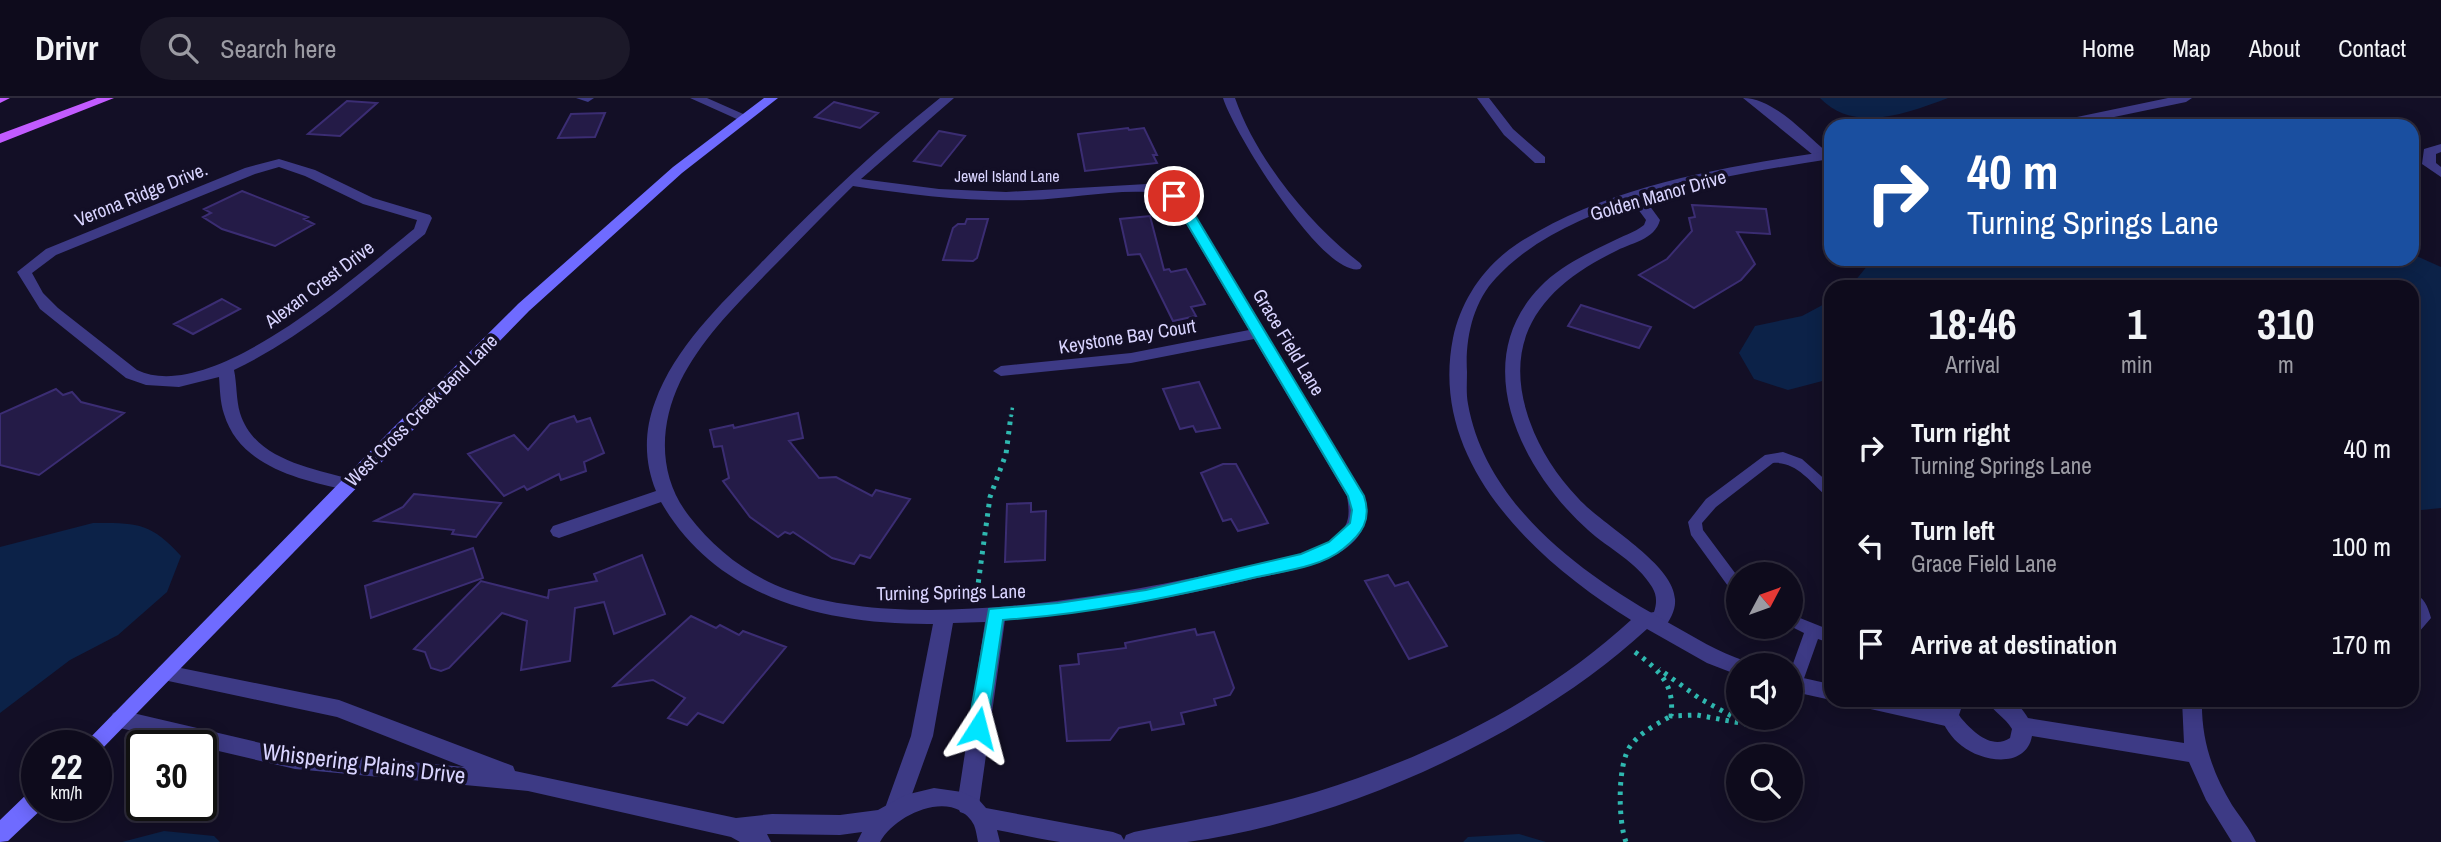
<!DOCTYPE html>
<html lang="en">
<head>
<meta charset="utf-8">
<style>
  :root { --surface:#0e0b1c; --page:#1c1929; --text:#f1f3f6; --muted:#9b9ba3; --line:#2e2b3b }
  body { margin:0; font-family:"Archivo Narrow",sans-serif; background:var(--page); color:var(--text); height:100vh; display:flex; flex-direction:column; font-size:26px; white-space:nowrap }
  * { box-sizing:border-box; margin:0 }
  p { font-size:23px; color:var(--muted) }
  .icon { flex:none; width:38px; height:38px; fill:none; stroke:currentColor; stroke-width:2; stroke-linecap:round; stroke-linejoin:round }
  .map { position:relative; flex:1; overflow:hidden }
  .drawer { position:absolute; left:1824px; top:182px; width:595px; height:427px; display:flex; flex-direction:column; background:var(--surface); border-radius:21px; box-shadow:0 4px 18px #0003,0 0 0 2px var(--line) }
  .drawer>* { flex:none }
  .top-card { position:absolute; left:1824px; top:21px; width:595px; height:147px; border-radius:21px; box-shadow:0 4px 18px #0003,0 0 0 2px var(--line); background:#1a4fa0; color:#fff; overflow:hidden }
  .needle { width:46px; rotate:49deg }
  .fabs { position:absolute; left:1726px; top:464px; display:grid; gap:14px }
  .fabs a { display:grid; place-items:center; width:77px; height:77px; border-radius:50%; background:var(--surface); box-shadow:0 4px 18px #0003,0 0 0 2px var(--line); font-size:35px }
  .speed { position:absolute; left:21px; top:632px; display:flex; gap:14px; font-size:35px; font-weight:700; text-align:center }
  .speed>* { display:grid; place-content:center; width:91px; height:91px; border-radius:50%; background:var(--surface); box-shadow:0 4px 18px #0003,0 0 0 2px var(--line); line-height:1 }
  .speed small { font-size:18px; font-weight:400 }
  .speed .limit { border:4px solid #111; border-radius:10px; background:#fff; color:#111 }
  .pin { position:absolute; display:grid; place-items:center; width:60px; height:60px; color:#fff; margin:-30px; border:4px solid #fff; border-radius:50%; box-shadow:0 2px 7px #0007 }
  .me { position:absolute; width:77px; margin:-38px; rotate:9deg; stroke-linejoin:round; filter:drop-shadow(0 0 5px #0008) }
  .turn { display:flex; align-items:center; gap:24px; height:147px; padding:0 28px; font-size:32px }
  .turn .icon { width:91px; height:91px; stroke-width:2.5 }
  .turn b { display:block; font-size:49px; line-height:60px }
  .eta { display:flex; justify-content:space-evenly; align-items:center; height:119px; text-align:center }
  .eta b { font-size:42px; font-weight:800; line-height:49px }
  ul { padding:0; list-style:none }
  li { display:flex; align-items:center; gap:21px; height:98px; padding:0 28px }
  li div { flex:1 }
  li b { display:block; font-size:26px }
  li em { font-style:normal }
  header { display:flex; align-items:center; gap:42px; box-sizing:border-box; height:98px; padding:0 35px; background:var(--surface); border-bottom:2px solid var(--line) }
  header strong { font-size:33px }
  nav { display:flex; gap:38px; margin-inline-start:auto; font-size:24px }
  .search { width:490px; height:63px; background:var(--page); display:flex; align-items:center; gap:18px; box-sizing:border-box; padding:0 24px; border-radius:38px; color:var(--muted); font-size:26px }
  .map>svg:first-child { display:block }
  .water { fill:#0c2248 }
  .building { fill:#241b47; stroke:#3b2d73; stroke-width:2 }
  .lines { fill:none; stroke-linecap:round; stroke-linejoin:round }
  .path-far1 { stroke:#2fb8b0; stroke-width:3.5; stroke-dasharray:2.5 4.5; stroke-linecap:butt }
  .path { stroke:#2fb8b0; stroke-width:5; stroke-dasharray:3.5 6; stroke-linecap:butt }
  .service { fill:#3d3a85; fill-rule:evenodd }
  .minor { fill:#3d3a85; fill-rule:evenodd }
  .tertiary { fill:#3d3a85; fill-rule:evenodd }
  .secondary { fill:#6f6bff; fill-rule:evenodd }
  .primary { fill:#c25bff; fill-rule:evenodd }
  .route { fill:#00e5ff; stroke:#0095a6; stroke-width:2 }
  .labels { text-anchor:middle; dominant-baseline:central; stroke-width:7; stroke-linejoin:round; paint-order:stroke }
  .far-street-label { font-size:16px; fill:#d9d4ff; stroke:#130f26 }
  .street-label { font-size:19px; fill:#d9d4ff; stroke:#130f26 }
  .near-street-label { font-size:23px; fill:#d9d4ff; stroke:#130f26 }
</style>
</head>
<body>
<header>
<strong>Drivr</strong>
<div class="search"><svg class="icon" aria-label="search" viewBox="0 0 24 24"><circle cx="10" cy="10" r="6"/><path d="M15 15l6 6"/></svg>Search here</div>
<nav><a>Home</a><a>Map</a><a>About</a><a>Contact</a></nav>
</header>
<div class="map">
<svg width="2441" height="744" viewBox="0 0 2441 744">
  <rect width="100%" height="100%" fill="#130f26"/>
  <path class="water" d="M1820,0h128c-40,15 -94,36 -128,0z
    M2412,156l29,13v241l-29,3v-224h-562l18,-22 -2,-6h546z
    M1830,203v78l-42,11 -34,-11 -15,-26 16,-27 47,-10z
    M93,425c44,0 57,-1 88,33l-14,36 -49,43 -48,25 -70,53v-166z
    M164,733l50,5 6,6h-98z
    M1519,736l27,8h-83l5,-5z"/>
  <path class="building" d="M347,3l30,2 -37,33 -32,-2z
    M834,4l44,11 -18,15 -45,-11z
    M605,15l-10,24 -37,1 13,-24z
    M1128,30l1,2 15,-2 13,27h-4l4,8 -72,8 -7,-37z
    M939,33l26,5 -24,30 -27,-5z
    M242,93l66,26 -4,2 10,5 -39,22 -53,-17 -19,-12 8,-4 -7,-4z
    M1692,107l74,4 4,25 -33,-2 18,32 -14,16 -47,28 -55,-33 28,-16 25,-28 -3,-13 6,-1z
    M1150,118l14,54 5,-1 2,3 15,-3 19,35 -14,3 5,9 -23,5 -33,-67 -12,1 -8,-36z
    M967,121h21l-11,39 -4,3 -30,-1 10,-32 5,-4h7z
    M222,201l18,10 -47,25 -19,-10z
    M1581,207l70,22 -12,21 -71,-22z
    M1199,284l21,46 -24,4 -3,-6 -13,3 -17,-40z
    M56,291l7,6 9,-3 9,10 43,11 -85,62 -39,-10v-51z
    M798,315l5,25 -14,3 30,37 17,-1 36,19 4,-6 34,9 -40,59 -10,-3 -6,9 -22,-6 -39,-26 -3,2 -5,-2 -7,5 -28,-20 -27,-36 6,-3 -7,-32 -8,1 -4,-17 23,-5 1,3z
    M574,318l3,6 13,-4 14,35 -20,9 2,9 -25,9 -2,-6 -32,16 -3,-4 -20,10 -36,-42 46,-19 14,15 22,-26z
    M1223,366h13l32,59 -30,8 -7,-12 -8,2 -22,-48z
    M414,396l87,9 -25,34 -24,-3 2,-4 -79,-9 28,-14z
    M1031,405v9l15,-1 -1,49 -40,2 2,-58z
    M473,450l10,30 -112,40 -6,-32z
    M642,457l23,59 -51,20 -10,-32 -29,6 -5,53 -49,9 6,-49 -25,-8 -53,55 -8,3 -10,-3 -6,-16 -11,-3 67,-68 67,17 1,-8 48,-9 -3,-7z
    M1388,477l7,11 13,-4 39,64 -38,13 -44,-78z
    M691,518l25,12 4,-3 19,10 4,-4 43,16 -63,76 -25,-10 -11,12 -19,-7 17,-20 -32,-18 -39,6z
    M1195,531l2,6 17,-3 20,56 -4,7 -16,4 2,6 -35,8 3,11 -32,6 -2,-8 -31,6 -9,12 -43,1 -7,-75 19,-2 -1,-10 48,-6 -1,-5z"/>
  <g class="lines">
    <path class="path-far1" d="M1011,319l2,-13"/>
    <path class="path" d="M977,494l13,-95 16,-43 5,-39
      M1635,554c24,18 40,32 36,64l26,-1 49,9 -47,-26 -40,-29
      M1626,744c-8,-21 -9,-79 5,-97 10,-13 26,-21 40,-29"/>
    <path class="service" d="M1783,354l19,7 28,25v12l-5,-1c-15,-14 -30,-34 -52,-32l-57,44 -14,16 1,7 35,47v18l-5,-2 -42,-58 -3,-13 18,-23 59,-44z
      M1790,516l40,16v13l-12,-4 -16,45 -2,5h-10v-17l14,-39 -14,-7z"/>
    <path class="minor" d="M576,0h18l-6,4z
      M690,0h17l43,19 -1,3h-10z
      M940,0h14l-93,81 78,10 67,3 141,-8c16,2 30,6 41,19l174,289c10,17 4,39 -11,52 -24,22 -64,27 -94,34 -83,20 -167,35 -252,42l-26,185 -3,7 -8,3 -8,-3 -3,-7 28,-183 -32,1 -20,113 -26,72 -3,7 -8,3 -8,-3 -3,-7 26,-72 22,-112c-105,1 -216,-24 -272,-122l-102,36 -6,-2 -3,-5 3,-5 103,-35c-12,-29 -12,-60 -1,-89 20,-55 65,-97 105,-138 57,-59 116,-115 180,-166zM853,88c59,9 117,16 176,14 40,-1 79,-10 118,-8 11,1 20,6 28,13l74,125 -118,23 -130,13 -8,5 8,5 130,-13 123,-24 93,157c2,14 4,26 -7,37 -27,27 -98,34 -134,42 -116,25 -305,56 -418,15 -39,-14 -74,-41 -99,-74 -31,-40 -30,-90 -9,-134 21,-43 56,-77 89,-111 28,-28 55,-57 84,-85z
      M1223,0h12c21,61 75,127 125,165l2,3 -2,3c-37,9 -127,-138 -137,-171z
      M1477,0h12l24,31 32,28v6h-10l-31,-28z
      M1743,0c31,0 62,36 85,55v6h-10z
      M2441,46v8l-5,2v9l5,4v10l-19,-13 2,-15z
      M279,61l36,11 58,28 57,17 2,3 -7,16c-61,49 -120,102 -191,136 3,14 2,29 6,43 15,48 73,55 113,67l3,4 -3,4 -6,2c-46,-10 -107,-23 -123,-76 -4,-12 -4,-25 -5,-37l-40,10 -33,-2 -20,-7 -86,-69 -23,-37 29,-23 199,-81zM279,69l26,9 58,28 54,16 -3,9c-56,45 -202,177 -277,141l-79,-62 -15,-15 -11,-20 24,-18 199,-81z
      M1636,95l5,1 19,26c-5,20 -30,23 -46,32 -72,35 -114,87 -84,170 10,28 27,54 48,76 24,27 95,65 97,101 1,11 -5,21 -11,29l-7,3 -20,-6 -3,-5 3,-5 17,-3c3,-9 3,-17 -2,-25 -15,-25 -43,-38 -64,-57 -65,-58 -122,-167 -48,-243 19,-20 46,-33 71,-45 11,-6 23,-9 33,-17l2,-5 -17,-23z
      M2412,495c12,3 16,14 19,25l-12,14 -7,3z
      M1944,602h20l-5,15 2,3c12,14 31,32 49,20l2,-9c-7,-12 -19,-17 -25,-29 23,0 28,-3 41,18l156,25 -2,-43h20c-1,39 10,72 30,105 8,12 18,24 24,37h-24l-26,-42 -17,-38 -157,-26c-6,33 -50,26 -70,10 -11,-8 -17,-19 -23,-31z"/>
    <path class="tertiary" d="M2168,0h24l-6,4 -115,24h-24l6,-4z
      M1830,53v8c-101,16 -262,40 -334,119 -23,24 -31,61 -29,94 0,10 -1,21 1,32 18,102 116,172 201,219 25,14 49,29 76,38l2,4h-9v10l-31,-12 -60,-34c-116,107 -304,192 -460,213 -16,0 -33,0 -48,0 -26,0 -54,0 -79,0 -21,-3 -42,-8 -63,-12l3,12h-22c-1,-5 -2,-12 -4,-17 -20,-38 -79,-11 -94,17h-23l5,-10 -22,3 -68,-1h-5l4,8h-31l-9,-5 -203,-46 -233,-22 -175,-41 -7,-3 -3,-6 3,-6 7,-3 175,41 169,16 -127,-50 -178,-38 -3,-6 3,-6 7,-2 173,35 174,66 2,5 221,47 36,-4 68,1 38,-5 27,-15 29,-7 28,4 17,8 7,8 127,24 8,3 3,5 2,-5 8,-3c61,-12 122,-22 182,-40 113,-35 227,-91 315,-172 -95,-59 -203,-157 -178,-282 8,-38 31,-72 64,-94 91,-59 207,-77 313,-93z
      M1790,577l40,9 1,16 -41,-9z
      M1856,602c35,0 68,0 101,12l3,6 -3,6 -7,3 -84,-19 -7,-2z"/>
    <path class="secondary" d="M764,0h14l-96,75 -153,138 -430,441 -3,1v-7h-14l311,-318 125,-124 155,-137z
      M37,692v15l8,1 -37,35 -8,1v-22l29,-28z"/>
    <path class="primary" d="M0,0h10l-10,5z
      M97,0h17l-114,45v-9z"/>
  </g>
  <path class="route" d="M1174,95l13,9 177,294c8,24 -2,38 -21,53 -22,18 -59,22 -86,28 -85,20 -167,37 -254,43l-16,108 -3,6 -6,2 -7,-2 -3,-6 21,-119 69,-6 88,-13 155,-36 28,-12 21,-19 2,-13 -4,-14 -172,-291 -8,-9z"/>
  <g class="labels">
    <g class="far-street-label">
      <text x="1007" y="78">Jewel Island Lane</text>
    </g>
    <g class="street-label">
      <text transform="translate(141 96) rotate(-22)">Verona Ridge Drive.</text>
      <text transform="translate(1658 97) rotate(-16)">Golden Manor Drive</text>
      <text transform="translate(319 186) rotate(-37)">Alexan Crest Drive</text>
      <text transform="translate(1127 238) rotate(-9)">Keystone Bay Court</text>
      <text transform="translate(1289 244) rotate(59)">Grace Field Lane</text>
      <text transform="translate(421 312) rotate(-45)">West Cross Creek Bend Lane</text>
      <text transform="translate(951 494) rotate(-1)">Turning Springs Lane</text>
    </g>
    <g class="near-street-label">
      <text transform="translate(364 665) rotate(7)">Whispering Plains Drive</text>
    </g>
  </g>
</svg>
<div class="fabs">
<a><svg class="needle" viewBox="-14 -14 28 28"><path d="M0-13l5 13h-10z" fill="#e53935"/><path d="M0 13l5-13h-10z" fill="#9b9ba3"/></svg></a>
<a><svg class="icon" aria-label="sound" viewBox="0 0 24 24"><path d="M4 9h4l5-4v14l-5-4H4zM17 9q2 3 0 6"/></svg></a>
<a><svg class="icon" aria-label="search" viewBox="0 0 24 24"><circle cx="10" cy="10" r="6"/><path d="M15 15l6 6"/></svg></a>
</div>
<div class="speed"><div>22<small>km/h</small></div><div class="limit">30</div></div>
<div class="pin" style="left:1174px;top:98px;background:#d93025"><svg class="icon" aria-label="arrive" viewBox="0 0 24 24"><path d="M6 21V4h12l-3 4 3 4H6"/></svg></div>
<svg class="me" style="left:978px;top:630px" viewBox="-20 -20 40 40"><path d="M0-17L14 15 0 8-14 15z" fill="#00e5ff" stroke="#fff" stroke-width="4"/></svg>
<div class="top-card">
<div class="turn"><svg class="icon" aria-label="right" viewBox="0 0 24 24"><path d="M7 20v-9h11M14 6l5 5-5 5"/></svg><div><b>40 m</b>Turning Springs Lane</div></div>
</div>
<section class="drawer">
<div class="eta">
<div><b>18:46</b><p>Arrival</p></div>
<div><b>1</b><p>min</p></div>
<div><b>310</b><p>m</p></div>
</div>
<ul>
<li><svg class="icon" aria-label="right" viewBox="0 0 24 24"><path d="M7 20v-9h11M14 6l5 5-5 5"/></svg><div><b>Turn right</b><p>Turning Springs Lane</p></div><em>40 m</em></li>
<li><svg class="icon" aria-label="left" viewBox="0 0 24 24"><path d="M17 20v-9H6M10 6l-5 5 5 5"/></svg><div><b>Turn left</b><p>Grace Field Lane</p></div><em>100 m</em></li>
<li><svg class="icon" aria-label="arrive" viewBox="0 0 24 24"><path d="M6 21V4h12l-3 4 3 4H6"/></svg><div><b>Arrive at destination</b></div><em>170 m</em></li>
</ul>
</section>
</div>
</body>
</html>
